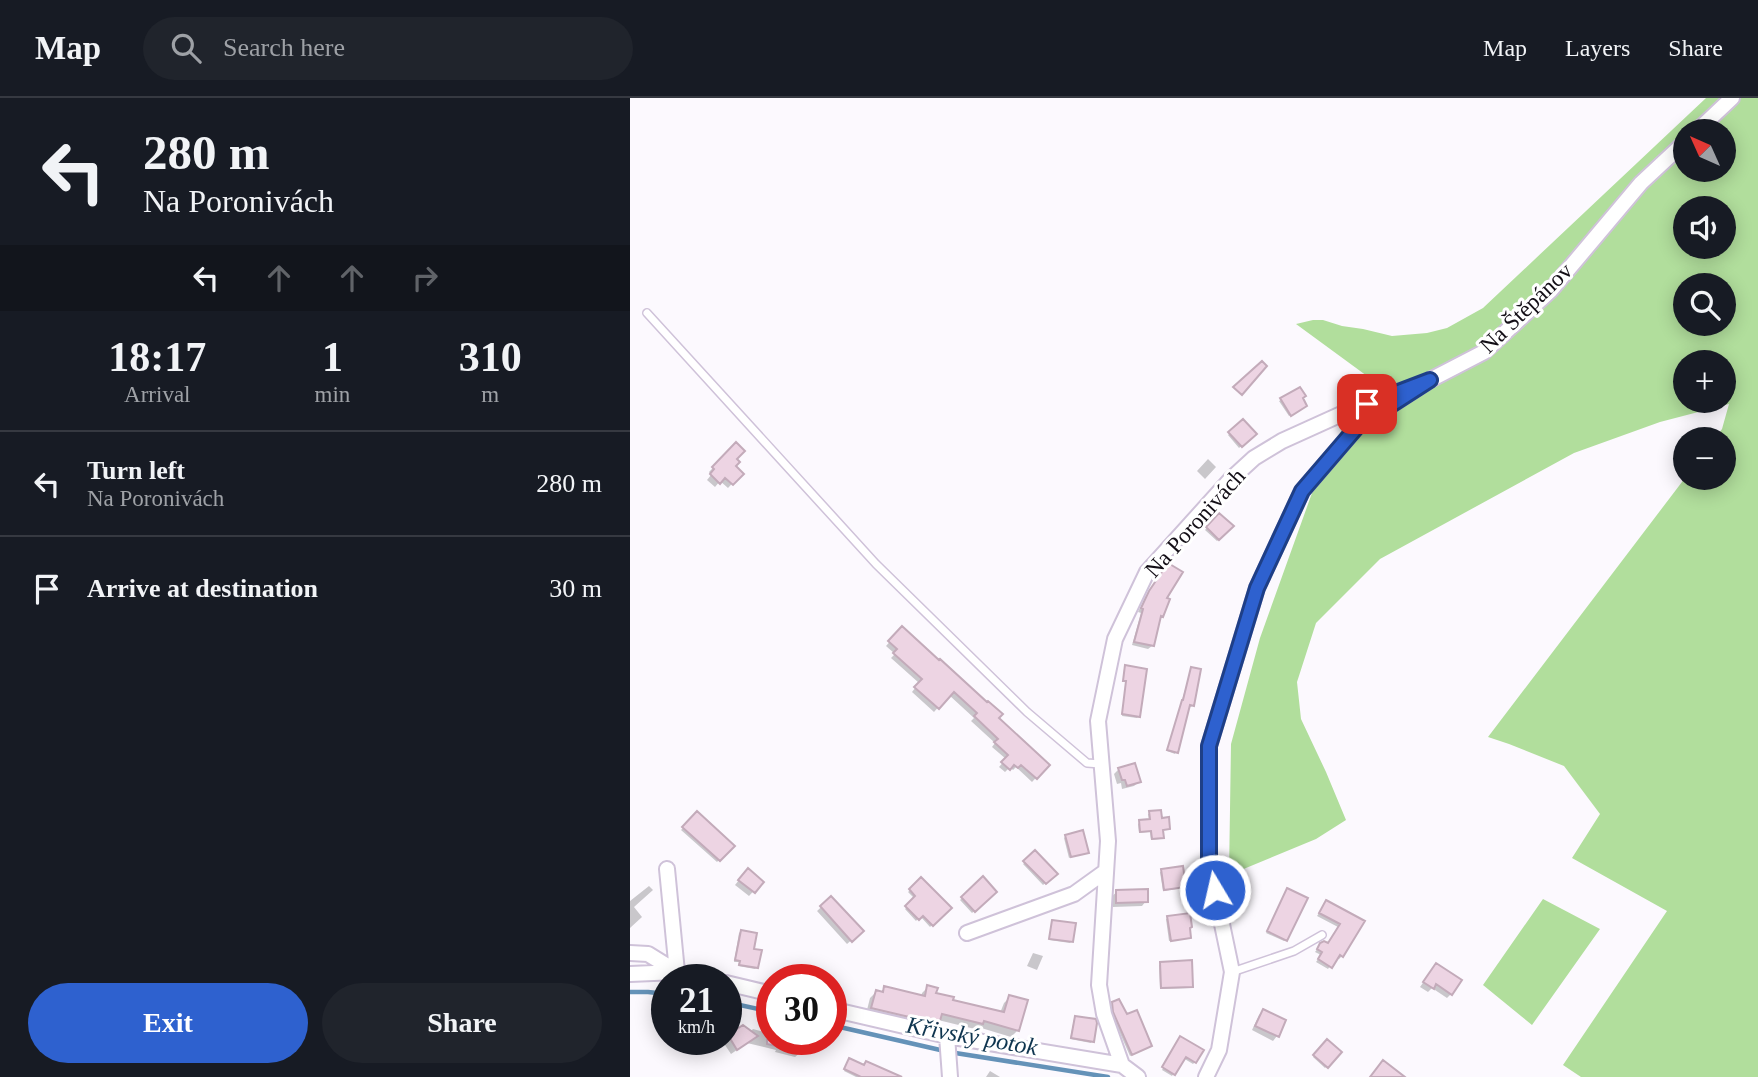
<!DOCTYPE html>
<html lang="en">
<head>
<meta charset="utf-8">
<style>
  :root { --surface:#171b24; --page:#20242c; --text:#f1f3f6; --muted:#9ea1a6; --line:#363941; --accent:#2e61cf }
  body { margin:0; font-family:"Times New Roman",serif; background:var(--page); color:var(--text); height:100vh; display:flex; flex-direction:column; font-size:26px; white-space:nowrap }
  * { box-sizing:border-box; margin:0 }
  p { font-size:23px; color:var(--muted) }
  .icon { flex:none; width:38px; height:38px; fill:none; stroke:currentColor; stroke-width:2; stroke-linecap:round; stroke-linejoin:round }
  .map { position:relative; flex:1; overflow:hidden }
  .sheet { display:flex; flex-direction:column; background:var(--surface); width:630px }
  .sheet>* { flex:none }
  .top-card { background:#171b24; color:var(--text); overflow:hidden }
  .needle { width:46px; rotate:315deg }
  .tools { position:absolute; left:1043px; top:21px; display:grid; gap:14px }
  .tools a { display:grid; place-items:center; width:63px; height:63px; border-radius:50%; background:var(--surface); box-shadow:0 4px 18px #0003; font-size:35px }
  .speed { position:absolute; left:21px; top:866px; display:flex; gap:14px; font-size:35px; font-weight:700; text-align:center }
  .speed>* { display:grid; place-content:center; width:91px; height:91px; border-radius:50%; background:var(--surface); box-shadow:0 4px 18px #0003; line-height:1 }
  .speed small { font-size:18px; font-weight:400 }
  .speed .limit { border:10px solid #d22; background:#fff; color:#111 }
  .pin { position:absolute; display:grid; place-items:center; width:60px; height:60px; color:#fff; margin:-30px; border-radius:14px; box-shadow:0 4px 10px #0006 }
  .me { position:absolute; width:77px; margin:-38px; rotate:351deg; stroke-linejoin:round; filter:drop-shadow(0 0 5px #0008) }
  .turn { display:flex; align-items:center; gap:24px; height:147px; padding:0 28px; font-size:32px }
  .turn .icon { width:91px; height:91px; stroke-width:2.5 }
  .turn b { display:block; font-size:49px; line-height:60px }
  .lanes { display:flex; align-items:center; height:66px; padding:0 28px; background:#0003; justify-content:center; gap:35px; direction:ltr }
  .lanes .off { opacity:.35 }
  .eta { display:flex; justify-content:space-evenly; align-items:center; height:119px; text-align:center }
  .eta b { font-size:42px; font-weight:800; line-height:49px }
  .action { display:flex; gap:14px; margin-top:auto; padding:14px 28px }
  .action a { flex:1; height:80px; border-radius:42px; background:var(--accent); color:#fff; font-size:28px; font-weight:800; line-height:80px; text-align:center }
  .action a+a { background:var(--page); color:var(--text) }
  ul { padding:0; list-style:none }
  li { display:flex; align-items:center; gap:21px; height:105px; padding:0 28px; border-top:2px solid var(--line) }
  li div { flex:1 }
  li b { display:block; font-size:26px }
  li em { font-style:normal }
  header { display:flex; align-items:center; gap:42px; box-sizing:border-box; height:98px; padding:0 35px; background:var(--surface); border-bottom:2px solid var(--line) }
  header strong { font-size:33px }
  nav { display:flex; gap:38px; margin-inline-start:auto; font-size:24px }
  .search { width:490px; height:63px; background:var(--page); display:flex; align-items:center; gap:18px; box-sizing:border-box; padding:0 24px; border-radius:38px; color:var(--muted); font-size:26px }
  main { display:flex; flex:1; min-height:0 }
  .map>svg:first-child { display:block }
  .green { fill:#b1de9c; fill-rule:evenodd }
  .shadow { fill:#0003 }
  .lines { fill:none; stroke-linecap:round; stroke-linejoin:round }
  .stream { stroke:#6492b8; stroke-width:4.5 }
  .building { fill:#edd4e3; stroke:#c3abba; stroke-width:2 }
  .lane-casing { stroke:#cfc2d9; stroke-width:10 }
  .street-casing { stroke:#cfc2d9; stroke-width:18 }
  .lane { stroke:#fff; stroke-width:7 }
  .street { stroke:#fff; stroke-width:14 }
  .route-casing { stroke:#1e3f87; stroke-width:18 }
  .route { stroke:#2e61cf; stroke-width:12 }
  .labels { text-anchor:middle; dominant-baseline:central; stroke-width:6; stroke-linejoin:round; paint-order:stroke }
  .street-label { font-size:23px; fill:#130e16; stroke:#fff }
  .water-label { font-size:24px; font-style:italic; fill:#0f354f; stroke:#fff }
</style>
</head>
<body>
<header>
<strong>Map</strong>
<div class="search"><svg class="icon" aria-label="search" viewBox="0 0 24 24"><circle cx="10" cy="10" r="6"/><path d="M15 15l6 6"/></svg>Search here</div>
<nav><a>Map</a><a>Layers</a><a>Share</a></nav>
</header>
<main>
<section class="sheet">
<div class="top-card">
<div class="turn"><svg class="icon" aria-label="left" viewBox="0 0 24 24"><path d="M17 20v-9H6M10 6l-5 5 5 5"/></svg><div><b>280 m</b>Na Poronivách</div></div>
<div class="lanes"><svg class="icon" aria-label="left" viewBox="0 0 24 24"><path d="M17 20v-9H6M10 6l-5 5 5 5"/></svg><svg class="icon off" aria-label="ahead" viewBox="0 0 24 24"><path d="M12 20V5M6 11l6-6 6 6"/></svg><svg class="icon off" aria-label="ahead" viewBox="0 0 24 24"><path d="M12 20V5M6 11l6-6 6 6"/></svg><svg class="icon off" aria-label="right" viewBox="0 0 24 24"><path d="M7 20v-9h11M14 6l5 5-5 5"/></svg></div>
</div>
<div class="eta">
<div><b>18:17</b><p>Arrival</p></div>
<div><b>1</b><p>min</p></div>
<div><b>310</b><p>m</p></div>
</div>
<ul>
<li><svg class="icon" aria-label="left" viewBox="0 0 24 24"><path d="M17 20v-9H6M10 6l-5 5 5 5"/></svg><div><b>Turn left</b><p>Na Poronivách</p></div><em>280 m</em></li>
<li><svg class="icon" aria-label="arrive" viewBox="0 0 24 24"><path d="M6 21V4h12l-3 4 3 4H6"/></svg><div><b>Arrive at destination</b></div><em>30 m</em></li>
</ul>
<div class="action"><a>Exit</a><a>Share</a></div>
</section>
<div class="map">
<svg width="1128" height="979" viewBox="0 0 1128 979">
  <rect width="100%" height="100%" fill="#fcf9fe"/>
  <path class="green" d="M1076,0h52v979h-177l-18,-12 104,-154 -95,-53 28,-44 -36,-48 -55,-22 -21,-7 197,-259h39v-39h-9l7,-10 7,-25 -69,18 -86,31 -194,106 -64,64 -19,59 4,37 25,53 20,48 -30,19 -87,36 2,-131 29,-106 52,-145 55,-117 -71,-52 17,-4h10l19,6 21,3 29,7 35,-3 20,-5 36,-20zM1055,33h39v39h-39zM1055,110h39v39h-39zM1055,187h39v39h-39zM1055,264h39v39h-39z
    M913,801l57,30 -68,96 -49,-40z"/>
  <path class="shadow" d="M671,301l2,8 -14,9 -10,-15 2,-1z
    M613,323l12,13 -16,14 -11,-13z
    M106,346l-3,23 8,7 -13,14 -8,-7 -5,6 -8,-7 4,-5 -2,-3z
    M578,361l8,8 -11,12 -8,-8z
    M589,417l13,12 -15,14 -12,-11z
    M535,471v30l-3,17 -3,3 -7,27 -4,3 -16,-4 9,-32 -3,-1 7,-15z
    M272,530l145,138 -15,16 -16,-15 -3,3 -3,-3 -5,5 -6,-5 7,-8 -14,-12 3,-4 -24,-22 3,-3 -25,-23 -15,17 -22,-20 7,-9 -28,-25 4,-4 -9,-8z
    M496,569l13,49 -2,2 -15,-2 4,-34h-3l1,-13z
    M561,571l2,36 -2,2 -3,-1 -13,48 -8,-3z
    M504,667l5,17 -5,4 -12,3 -1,-6 -4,1 -3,-10 4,-4z
    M520,715l19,15 -8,3 1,6 -2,2 -9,1 -1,-8 -11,1 -1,-9 2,-2 9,-1 -1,-7z
    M67,716l36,32 -16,16 -36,-32z
    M436,738l21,16 -18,6 -5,-20z
    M405,755l20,21 -12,11 -20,-21z
    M532,773l22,15 -1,2 -20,3 -3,-19z
    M113,777l19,7 -13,14 -14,-11z
    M353,781l12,13 -23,21 -12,-13z
    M291,782l28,28 -19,19 -10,-11 -4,5 -11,-12 10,-10 -7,-7z
    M19,788l4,4 -19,17 8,10 -12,11v-27z
    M487,794l29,9 -4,5 -29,1 -1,-11z
    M574,794l1,8 -1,2 -14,2 -1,-8 1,-2z
    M656,794v48l-2,1 -18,-8z
    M201,800l31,33 -15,13 -30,-33z
    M694,807l39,17 -21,34 -3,3 -3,-1 -8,11 -12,-7 5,-7 -6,-3 3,-4 9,-4 11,-17 -21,-11z
    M538,820l21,19 -2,2 -18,2 -3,-22z
    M422,824l20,19 -2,2 -21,-3 2,-16z
    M111,833l11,19 5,17 -2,2 -17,-3 1,-4h-5l5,-29z
    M403,855l10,3 -6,14 -10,-4z
    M531,866l31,22 -2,2 -30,1 -1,-24z
    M802,872l19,24 -4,4 -15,-10 -4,4 -8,-5z
    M298,889l6,7 17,7 49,12 4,-10 6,-6 16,4 -9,30 -6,6 -33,-10 -3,2 -37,-9 -7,10 -65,-16 4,-16 6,-6 4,1 5,-5 36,9 1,-4z
    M483,905l36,44 -19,9 -15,-34 -4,-17z
    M633,913l21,10 -7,15 -4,5 -21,-11 7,-15z
    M445,920l17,23 -1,2 -21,-4 4,-20z
    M113,929l7,5 3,-3 19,5v6h24l7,1 -2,11 -6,5 -20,-5 1,-2 -29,-7 -16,11 -8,-12z
    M549,942l16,22 -2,2 -10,-6 -11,18 -10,-6z
    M697,943l13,11 -15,16 -12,-11z
    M218,964l15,5 19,10h-26l-12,-6z
    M360,973l10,6h-14z"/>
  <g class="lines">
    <path class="stream" d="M0,894h18l19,2
      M96,904l46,10
      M201,927l118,27 159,25"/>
  </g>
  <path class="building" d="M632,263l5,5 -25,29 -9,-8z
    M670,289l6,9 -3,2 4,8 -16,10 -11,-18z
    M613,321l14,15 -15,13 -14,-15z
    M106,344l9,9 -8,8 3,3 -4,4 8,8 -11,11 -8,-7 -5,6 -10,-10 4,-5 -2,-2z
    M589,415l15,13 -15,14 -13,-13z
    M538,465l15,9 -16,26 3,1 -7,18 -2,-1 -7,30 -20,-4 9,-33 -2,-1 8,-17z
    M272,528l37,34 1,-1 47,43 1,-1 15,13 -4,4 51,47 -13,14 -16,-14 -3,3 -4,-3 -4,5 -9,-8 7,-7 -14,-13 4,-3 -24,-23 3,-3 -23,-21 -15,17 -25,-22 8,-8 -29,-26 4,-4 -9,-8z
    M495,567l22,4 -7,48 -18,-3 4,-33h-3z
    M561,569l10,2 -7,37 -4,-1 -12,48 -11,-3 15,-50h1z
    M505,665l6,19 -14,4 -2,-6h-3l-4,-12z
    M531,712l1,8 7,-1 1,12 -7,1 1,8 -12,1 -1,-8 -11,1 -1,-12 11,-1 -1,-8z
    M67,713l38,35 -15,15 -38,-34z
    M453,732l6,23 -18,4 -6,-22z
    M405,752l23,24 -12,10 -23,-23z
    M553,768l3,21 -22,3 -3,-21z
    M118,770l16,14 -9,11 -17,-13z
    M353,778l14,16 -22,20 -14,-15z
    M291,779l31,31 -19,18 -10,-10 -4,4 -14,-14 10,-10 -6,-7z
    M657,790l21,10 -21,43 -20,-10z
    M518,791v13l-32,1v-13z
    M201,798l33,35 -12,11 -32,-36z
    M696,802l39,21 -22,36 -3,-2 -8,13 -14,-9 4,-7 -5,-3 3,-6 4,-2 4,2 12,-19 -21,-11z
    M560,815l2,14 -2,1 1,10 -20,3 -4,-25z
    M422,822l24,3 -3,19 -24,-3z
    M111,832l16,3 -3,16 8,1 -4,18 -19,-3 1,-4 -5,-1z
    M562,862l1,27 -32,1 -1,-26z
    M806,865l26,17 -10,15 -16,-11 -2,5 -11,-7z
    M297,887l11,3 -2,5 18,4 -1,3 51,12 5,-17 19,5 -9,31 -35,-10 -1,3 -41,-10 -3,10 -68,-16 5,-18 7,2 1,-6 41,10z
    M489,901l8,15 10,-4 15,36 -20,9 -19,-43 -1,-10z
    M633,911l23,11 -7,17 -24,-11z
    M445,918l21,3 1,4 -3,19 -23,-4z
    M113,927l15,11 -21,14 -9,-15z
    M550,938l24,14 -8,13 -10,-6 -11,18 -13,-8z
    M697,941l15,13 -14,16 -15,-13z
    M137,942h39l-3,12 -36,-8z
    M219,960l15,7 2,-4 36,16h-41l-17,-8z
    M753,962l22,17h-35z"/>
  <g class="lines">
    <g class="lane-casing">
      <path id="lane" d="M17,215l229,251 151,148 60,51 14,1
        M602,874l62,-21 28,-16"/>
    </g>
    <g class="street-casing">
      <path id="street" d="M1067,33l35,-33
        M37,771l10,103
        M337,835l107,-39 32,-23
        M0,855l18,1 29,18
        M0,876l47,-2 35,8
        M96,885l46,11
        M201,911l116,27 175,29 16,12
        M317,938l3,41
        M492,967l-18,-51 -5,-29 9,-144 -10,-120 17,-82 32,-67 83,-92 24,-22 28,-17 64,-29 58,-22
        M576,979l13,-27 13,-78 -23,-110v-116l48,-158 45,-97 55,-64 73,-47 54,-28 67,-62 90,-107 44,-41"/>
    </g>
    <use href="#lane" class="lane"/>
    <use href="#street" class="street"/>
  </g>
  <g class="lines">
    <g class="route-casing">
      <path id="route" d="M585,792l-6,-28v-116l48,-158 45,-97 55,-64 73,-47 -63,24"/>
    </g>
    <use href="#route" class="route"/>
  </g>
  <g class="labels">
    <g class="street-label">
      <text transform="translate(896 210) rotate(-44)">Na Štěpánov</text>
      <text transform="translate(565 425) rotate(-48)">Na Poronivách</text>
    </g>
    <g class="water-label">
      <text transform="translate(342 938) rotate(10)">Křivský potok</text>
    </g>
  </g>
</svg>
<div class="tools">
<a><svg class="needle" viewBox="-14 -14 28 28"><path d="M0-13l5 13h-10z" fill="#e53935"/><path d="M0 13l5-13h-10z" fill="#9ea1a6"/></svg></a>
<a><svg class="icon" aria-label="sound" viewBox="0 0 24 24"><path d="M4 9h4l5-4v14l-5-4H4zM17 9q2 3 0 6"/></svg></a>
<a><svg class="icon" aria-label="search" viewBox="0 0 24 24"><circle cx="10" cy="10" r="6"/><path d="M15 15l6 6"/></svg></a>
<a>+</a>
<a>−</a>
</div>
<div class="speed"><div>21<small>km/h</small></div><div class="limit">30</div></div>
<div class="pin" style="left:737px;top:306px;background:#d93025"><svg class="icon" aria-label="arrive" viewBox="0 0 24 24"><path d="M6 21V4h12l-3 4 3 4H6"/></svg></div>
<svg class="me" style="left:585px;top:792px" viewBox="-20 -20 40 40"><circle r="17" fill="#2e61cf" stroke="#fff" stroke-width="3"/><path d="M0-11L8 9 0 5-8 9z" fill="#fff"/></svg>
</div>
</main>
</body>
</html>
